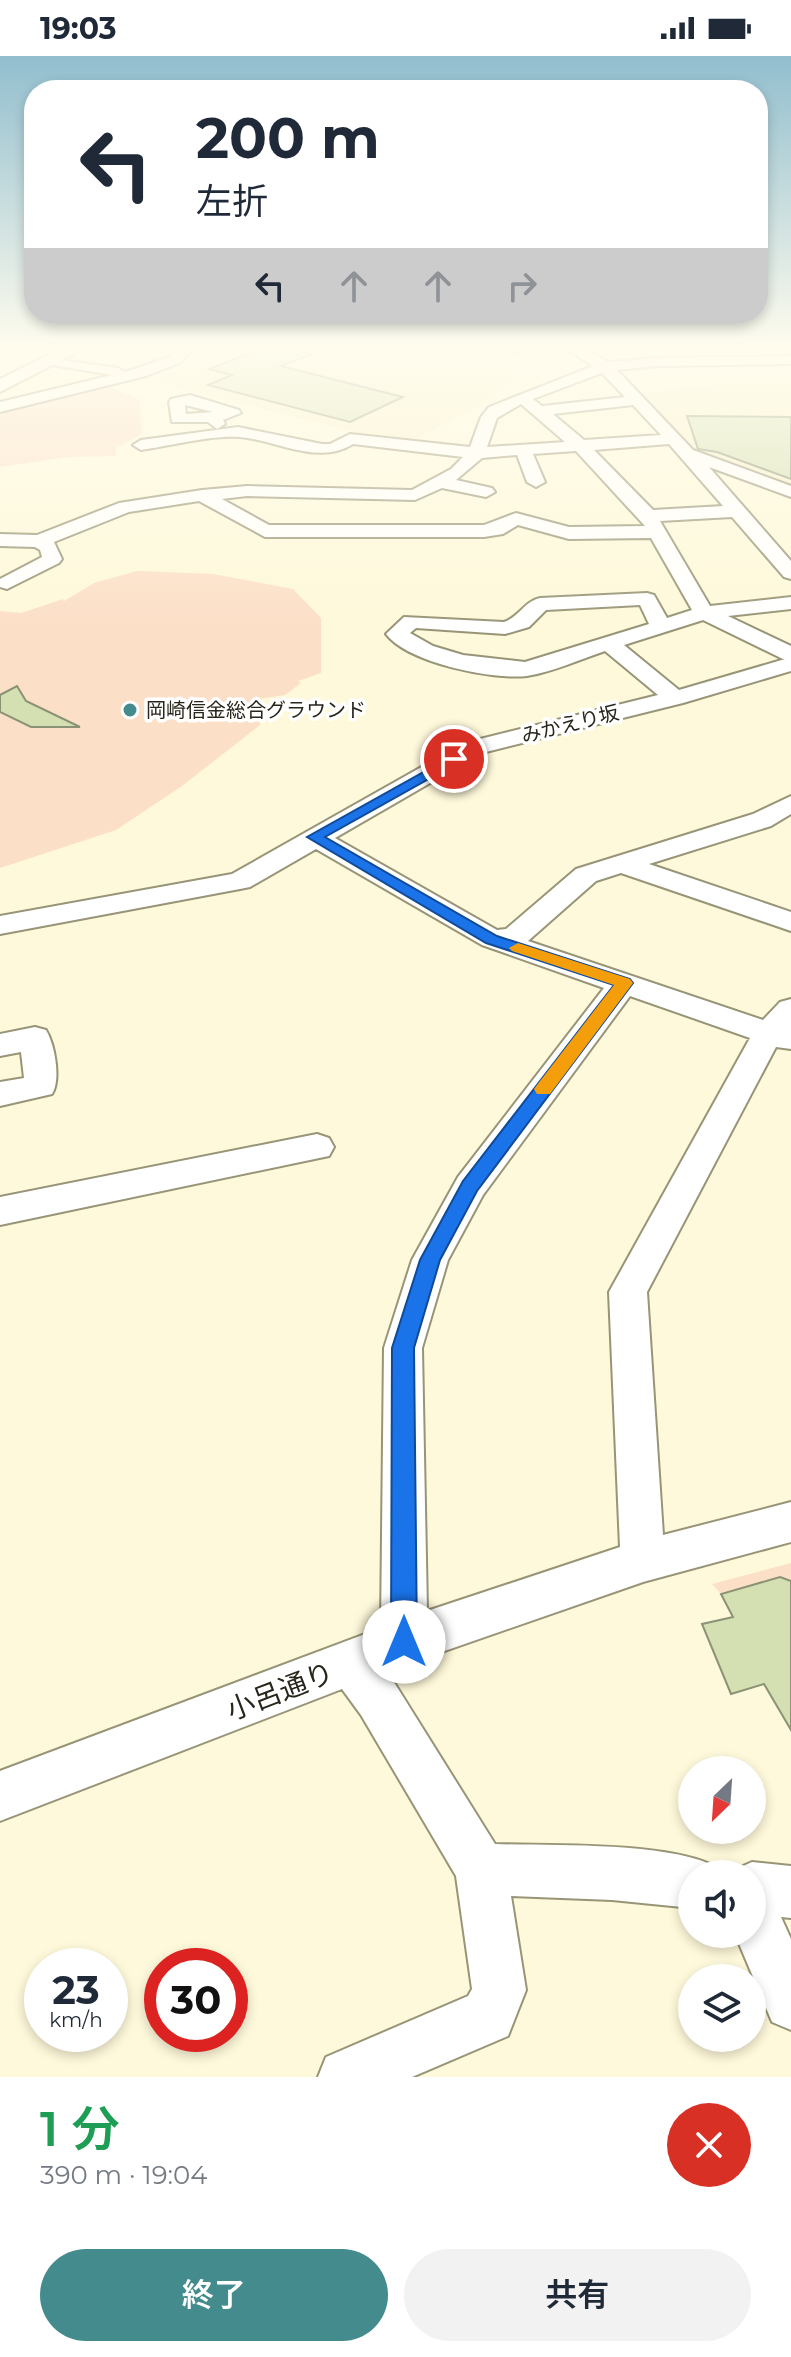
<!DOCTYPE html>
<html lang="ja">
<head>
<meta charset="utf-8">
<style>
  :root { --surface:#fff; --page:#f2f2f3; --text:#1f2937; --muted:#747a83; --accent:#438b8d }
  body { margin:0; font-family:Montserrat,"Noto Sans JP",sans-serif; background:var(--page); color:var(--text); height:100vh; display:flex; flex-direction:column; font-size:30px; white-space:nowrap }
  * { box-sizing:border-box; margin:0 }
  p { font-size:26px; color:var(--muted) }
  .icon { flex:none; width:44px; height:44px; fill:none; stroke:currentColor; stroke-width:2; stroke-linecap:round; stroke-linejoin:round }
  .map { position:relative; height:2021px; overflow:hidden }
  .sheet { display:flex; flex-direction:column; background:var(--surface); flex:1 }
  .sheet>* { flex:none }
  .hud { position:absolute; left:24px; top:24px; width:744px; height:244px; border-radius:32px; box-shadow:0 4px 12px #0003; background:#fff; color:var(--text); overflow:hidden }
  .needle { width:52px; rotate:205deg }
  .fabs { position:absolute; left:678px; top:1700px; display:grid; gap:16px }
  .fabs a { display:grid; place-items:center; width:88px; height:88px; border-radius:50%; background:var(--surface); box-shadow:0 4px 12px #0003; font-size:40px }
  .speed { position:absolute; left:24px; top:1892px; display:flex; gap:16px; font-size:40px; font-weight:700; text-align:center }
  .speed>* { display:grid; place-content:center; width:104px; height:104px; border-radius:50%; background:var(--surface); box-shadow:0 4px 12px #0003; line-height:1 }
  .speed small { font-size:20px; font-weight:400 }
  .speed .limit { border:12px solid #d22; background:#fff; color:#111 }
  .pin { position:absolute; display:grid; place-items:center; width:68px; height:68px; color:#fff; margin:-34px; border:4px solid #fff; border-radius:50%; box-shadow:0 2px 8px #0007 }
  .me { position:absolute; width:88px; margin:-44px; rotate:0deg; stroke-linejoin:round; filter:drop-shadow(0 0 6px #0008) }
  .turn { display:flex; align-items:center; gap:28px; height:168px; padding:0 40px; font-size:36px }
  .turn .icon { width:104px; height:104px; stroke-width:2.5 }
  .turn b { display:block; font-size:56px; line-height:68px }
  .lanes { display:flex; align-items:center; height:76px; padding:0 40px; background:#0003; justify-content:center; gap:40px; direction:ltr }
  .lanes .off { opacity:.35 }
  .round { display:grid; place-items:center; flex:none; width:84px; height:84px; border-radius:42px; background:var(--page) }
  .overview { display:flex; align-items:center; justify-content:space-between; height:136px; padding:0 40px }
  h1 { font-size:48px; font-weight:600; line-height:60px; color:#1e9e55 }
  .button { display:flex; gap:16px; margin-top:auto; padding:16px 40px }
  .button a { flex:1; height:92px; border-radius:48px; background:var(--accent); color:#fff; font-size:32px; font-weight:600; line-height:92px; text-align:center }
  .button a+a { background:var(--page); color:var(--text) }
  .status { display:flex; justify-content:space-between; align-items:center; height:56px; padding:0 40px; background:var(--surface); direction:ltr }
  .status svg { height:22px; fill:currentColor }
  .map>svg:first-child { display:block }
  .built { fill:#f7f1ca }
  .green { fill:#fcdfc7 }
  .building { fill:#d4e0b1; stroke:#8b9276; stroke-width:2 }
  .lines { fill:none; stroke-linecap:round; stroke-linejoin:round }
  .minor-casing { stroke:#989477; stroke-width:4 }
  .major-casing { stroke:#989477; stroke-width:4 }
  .minor { fill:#fff; fill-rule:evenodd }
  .major { fill:#fff; fill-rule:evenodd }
  .route { fill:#1a73e8; stroke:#114b97; stroke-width:2 }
  .slow { fill:#f59e0b }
  .poi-dot { fill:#438b8d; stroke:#fff; stroke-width:3 }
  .labels { text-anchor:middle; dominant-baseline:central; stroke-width:7; stroke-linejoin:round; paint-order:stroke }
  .far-poi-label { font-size:20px; fill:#28261b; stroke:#fff; text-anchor:start }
  .far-street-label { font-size:20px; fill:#28261b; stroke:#fff }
  .near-street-label { font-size:28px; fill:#28261b; stroke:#fff }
</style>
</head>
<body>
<div class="status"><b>19:03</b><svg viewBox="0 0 49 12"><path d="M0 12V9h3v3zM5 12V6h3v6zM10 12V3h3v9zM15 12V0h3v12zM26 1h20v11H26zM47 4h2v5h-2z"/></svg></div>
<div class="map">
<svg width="791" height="2021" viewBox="0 0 791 2021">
  <rect width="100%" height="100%" fill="#fef9da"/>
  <path class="built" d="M242,289h235l19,4 20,27 -36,28 -75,41 -259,-66 57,-16z
    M751,326h40v106l-99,-37 -25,-31 -31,-27z"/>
  <path class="green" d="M109,330l31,14 2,34 -26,14v8l-49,1 -67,10v-55z
    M137,515l76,3 80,15 28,29v55l-23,8 3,2 -16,12 -26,4 1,26 -78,61 -66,44 -116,38v-257l21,2 42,-14 1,2 30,-18z
    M791,1507v18l-18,-2 -52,15 -9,-10z"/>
  <path class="building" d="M271,289l41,9 -31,12 122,31 -53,25 -142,-37 24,-10 -23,-6z
    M687,360l104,1v62l-74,-27 -19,-3z
    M17,630l9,15 54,26h-49l-31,-15v-17z
    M780,1521l11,4v149l-27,-46 -33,10 -29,-70 31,-7 -12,-23z"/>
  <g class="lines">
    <g class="minor-casing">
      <path id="minor" d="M181,289h15l-16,18 -34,13 -146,36v-10l112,-27 -66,-11v-6l72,10 7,4 45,-15z
        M494,289h46l-2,3 -26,4z
        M561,289h17l30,17 50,-4 133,-2v8l-133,2 -41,4 76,80 98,36v11l-82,-30 82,94v18l-7,-2 -52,-60 -72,4 50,85 81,-9v12l-63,7 63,30v25l-108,32 -201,50 -147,85 162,92 9,-1 70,-60 177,-55 38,-18v18l-20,12 -122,38 142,48v19l-170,-58 -25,8 -68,60 235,79 17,-18 11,-3v50l-15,-2 -129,245 16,243 128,-33v40l-148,40 -256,89 108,173c59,2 163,-2 215,20l5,10h-23v34l-80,-8 -101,-4 15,94 -18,46 -96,41h-94l8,-20 142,-61 4,-7 -16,-113 -95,-161 -19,-26 -342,132v-50l381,-143 3,-280 28,-88 46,-83 146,-189 -122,-43 -166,-96 -66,38 -10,2 -240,45v-18l232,-42 232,-131 194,-48 -53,-44c-24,8 -52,21 -78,25 -34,4 -119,-13 -141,-42l18,-17 100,5c15,-5 21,-21 36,-24l107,-5 7,2 13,23 25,-8 -41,-72 -82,1 -51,-14 -15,9 -19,3h-219l-66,-36 -70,11 -75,30 8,17 -3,4 -52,26 -7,-2v-8l42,-22 -2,-7 -5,-3 -35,-1v-12l37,1 82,-32 83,-13 45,-4 165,4 39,-21 12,-12 -110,-13c-35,22 -76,-4 -114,-7 -28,-2 -69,9 -98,13l-8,-5 8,-5 97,-13 84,17h8l20,-10 120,13 11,-30 8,-10 104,-41zM602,317l23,24 -83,9 -9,-7zM521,348l44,38 -78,5 10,-29zM633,349l28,30 -77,5 -31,-26zM669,388l54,62 -70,4 -59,-60zM576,395l69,75 -76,1 -53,-14 -32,12h-215l-47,-26 25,-3 168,4 27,-12 44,9 9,-5 -3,-4 -36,-8 26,-22 35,-3 10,27 9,5 9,-5 -12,-28zM640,549l9,19 -124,38 -62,-7 -30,-9 -23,-13 6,-5 89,6 24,-7 17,-17zM703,564l80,39h2l-106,31 -55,-45zM630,940l120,42 -141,254 11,255 -193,64 -5,-263 26,-88 35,-65z
        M190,339l49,15 2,3 -18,7 2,4 -8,5 -9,-7h-36l-3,-20 2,-3zM185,349l28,7 -27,2z
        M35,971l11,3c9,15 15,50 6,64l-52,12v-24l24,-4 -3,-26 -21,4v-22z
        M317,1078l12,4 5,9 -5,9 -329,69v-28z
        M752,1806l39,4v52l-10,-1 10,22v91l-19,-8 -37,-88h17v-60h-20l2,-4z"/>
    </g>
    <g class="major-casing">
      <path id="major" d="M68,289h23l-91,47v-13z"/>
    </g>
    <use href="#minor" class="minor"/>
    <use href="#major" class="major"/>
  </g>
  <linearGradient id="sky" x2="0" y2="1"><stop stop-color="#91bece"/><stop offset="0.51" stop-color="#fffcee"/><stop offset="1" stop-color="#fffcee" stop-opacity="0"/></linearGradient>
  <rect width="791" height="572" fill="url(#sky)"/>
  <path class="route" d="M454,699l7,4 -2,3 -134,75 172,99 133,43 3,4 -156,208 -37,69 -26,88 3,294 -4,10 -9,4 -9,-4 -4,-10 1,-294 28,-88 43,-79 151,-196 -128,-42 -179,-106z"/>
  <path class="slow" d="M518,887l112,36 3,4 -83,111h-13l-3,-5 3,-4 77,-100 -102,-34 -3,-3z"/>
  <circle class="poi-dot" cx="130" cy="654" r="8"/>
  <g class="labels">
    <g class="far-poi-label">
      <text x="146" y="654">岡崎信金総合グラウンド</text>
    </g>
    <g class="far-street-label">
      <text transform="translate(570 668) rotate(-14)">みかえり坂</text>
    </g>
    <g class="near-street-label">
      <text transform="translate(280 1635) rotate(-21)">小呂通り</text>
    </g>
  </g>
</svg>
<div class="fabs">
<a><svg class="needle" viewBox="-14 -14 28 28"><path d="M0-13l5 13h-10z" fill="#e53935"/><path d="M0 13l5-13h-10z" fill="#747a83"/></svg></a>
<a><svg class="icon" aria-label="sound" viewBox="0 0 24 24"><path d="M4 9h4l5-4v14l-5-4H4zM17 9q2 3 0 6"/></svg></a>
<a><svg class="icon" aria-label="layers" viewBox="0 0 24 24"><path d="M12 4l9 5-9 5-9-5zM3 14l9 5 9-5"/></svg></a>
</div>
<div class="speed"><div>23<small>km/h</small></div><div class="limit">30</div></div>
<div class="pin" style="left:454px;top:703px;background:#d93025"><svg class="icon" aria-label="arrive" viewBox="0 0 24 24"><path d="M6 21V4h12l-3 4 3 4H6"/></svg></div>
<svg class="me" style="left:404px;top:1586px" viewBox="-20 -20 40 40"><circle r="19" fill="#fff"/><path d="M0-13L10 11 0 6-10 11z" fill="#1a73e8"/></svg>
<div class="hud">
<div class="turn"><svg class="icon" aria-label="left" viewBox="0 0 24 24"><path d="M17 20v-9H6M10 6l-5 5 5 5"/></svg><div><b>200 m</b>左折</div></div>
<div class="lanes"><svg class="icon" aria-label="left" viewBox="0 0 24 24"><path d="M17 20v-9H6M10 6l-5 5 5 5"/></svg><svg class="icon off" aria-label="ahead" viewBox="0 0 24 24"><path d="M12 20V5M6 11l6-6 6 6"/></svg><svg class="icon off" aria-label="ahead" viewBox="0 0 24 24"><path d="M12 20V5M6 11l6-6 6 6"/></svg><svg class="icon off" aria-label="right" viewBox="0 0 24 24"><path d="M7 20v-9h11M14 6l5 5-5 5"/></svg></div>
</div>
</div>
<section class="sheet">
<div class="overview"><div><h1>1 分</h1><p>390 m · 19:04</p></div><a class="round" style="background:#d93025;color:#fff"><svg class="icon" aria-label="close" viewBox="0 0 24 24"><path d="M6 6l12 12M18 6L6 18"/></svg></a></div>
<div class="button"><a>終了</a><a>共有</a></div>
</section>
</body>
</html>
